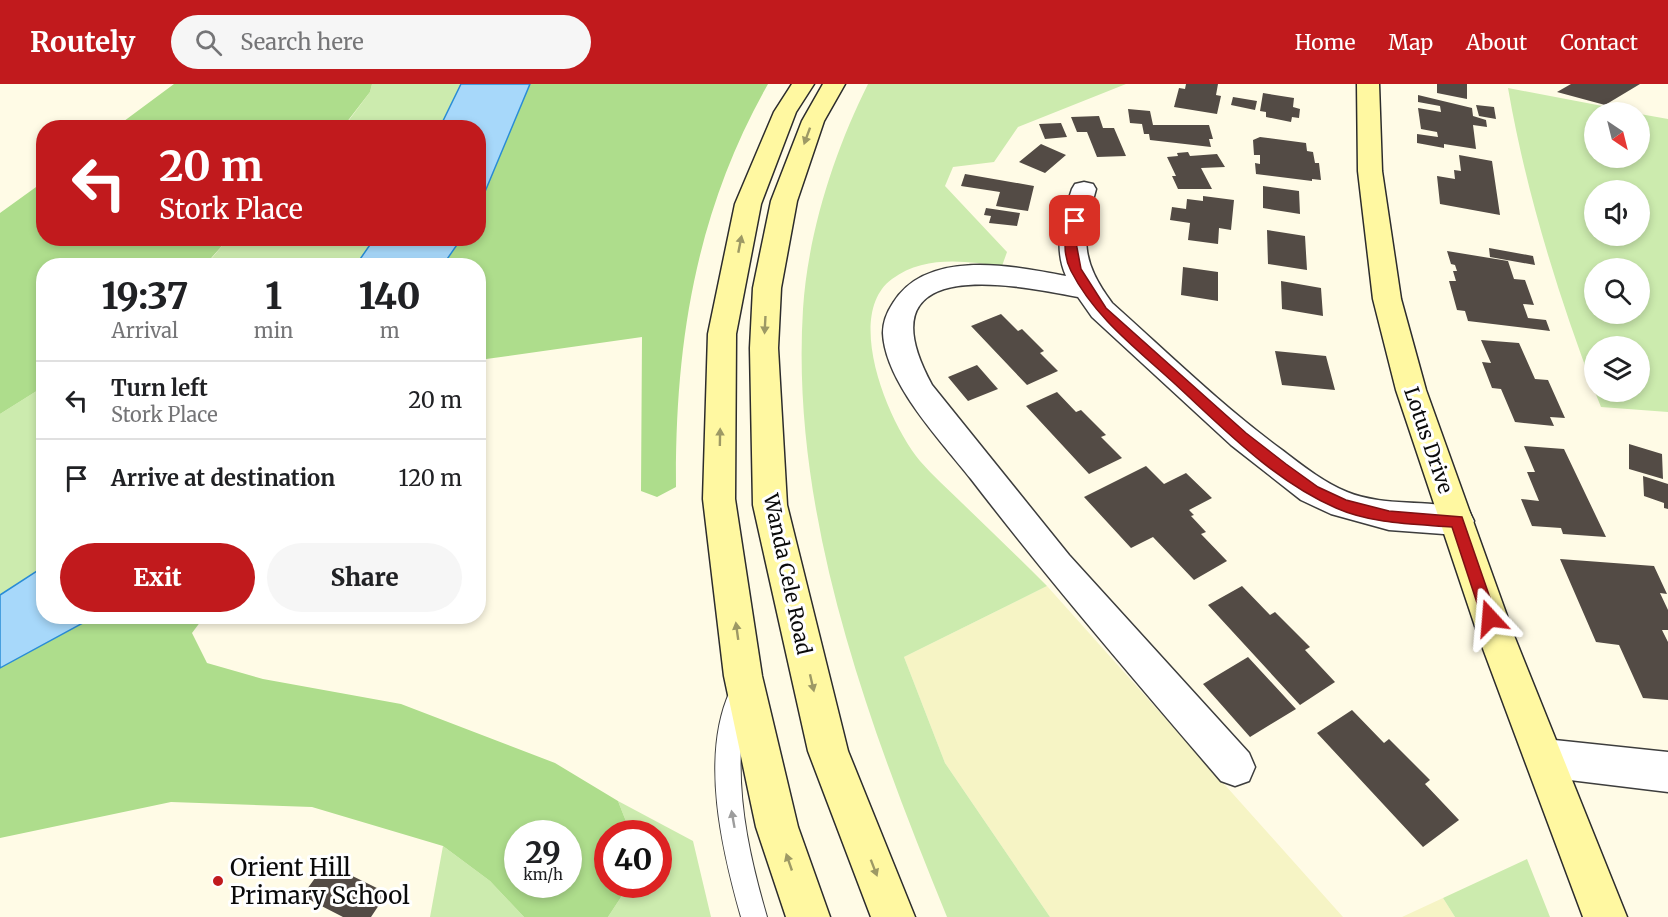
<!DOCTYPE html>
<html lang="en">
<head>
<meta charset="utf-8">
<style>
  :root { --surface:#fff; --page:#f6f6f6; --text:#202124; --muted:#757577; --line:#e0e0e0; --accent:#c11a1d }
  body { margin:0; font-family:Merriweather,serif; background:var(--page); color:var(--text); height:100vh; display:flex; flex-direction:column; font-size:22px; white-space:nowrap }
  * { box-sizing:border-box; margin:0 }
  p { font-size:20px; color:var(--muted) }
  .icon { flex:none; width:33px; height:33px; fill:none; stroke:currentColor; stroke-width:2; stroke-linecap:round; stroke-linejoin:round }
  .map { position:relative; flex:1; overflow:hidden }
  .details { position:absolute; left:36px; top:174px; width:450px; height:366px; display:flex; flex-direction:column; background:var(--surface); border-radius:24px; box-shadow:0 3px 9px #0003 }
  .details>* { flex:none }
  .top-card { position:absolute; left:36px; top:36px; width:450px; height:126px; border-radius:24px; box-shadow:0 3px 9px #0003; background:#c11a1d; color:#fff; overflow:hidden }
  .needle { width:39px; rotate:145deg }
  .fabs { position:absolute; left:1584px; top:18px; display:grid; gap:12px }
  .fabs a { display:grid; place-items:center; width:66px; height:66px; border-radius:50%; background:var(--surface); box-shadow:0 3px 9px #0003; font-size:30px }
  .speed { position:absolute; left:504px; top:736px; display:flex; gap:12px; font-size:30px; font-weight:700; text-align:center }
  .speed>* { display:grid; place-content:center; width:78px; height:78px; border-radius:50%; background:var(--surface); box-shadow:0 3px 9px #0003; line-height:1 }
  .speed small { font-size:15px; font-weight:400 }
  .speed .limit { border:9px solid #d22; background:#fff; color:#111 }
  .pin { position:absolute; display:grid; place-items:center; width:51px; height:51px; color:#fff; margin:-26px; border-radius:12px; box-shadow:0 3px 9px #0006 }
  .me { position:absolute; width:66px; margin:-33px; rotate:341deg; stroke-linejoin:round; filter:drop-shadow(0 0 4px #0008) }
  .turn { display:flex; align-items:center; gap:21px; height:126px; padding:0 24px; font-size:27px }
  .turn .icon { width:78px; height:78px; stroke-width:2.5 }
  .turn b { display:block; font-size:42px; line-height:51px }
  .eta { display:flex; justify-content:space-evenly; align-items:center; height:102px; text-align:center }
  .eta b { font-size:36px; font-weight:800; line-height:42px }
  .button { display:flex; gap:12px; margin-top:auto; padding:12px 24px }
  .button a { flex:1; height:69px; border-radius:36px; background:var(--accent); color:#fff; font-size:24px; font-weight:800; line-height:69px; text-align:center }
  .button a+a { background:var(--page); color:var(--text) }
  ul { padding:0; list-style:none }
  li { display:flex; align-items:center; gap:18px; height:78px; padding:0 24px; border-top:2px solid var(--line) }
  li div { flex:1 }
  li b { display:block; font-size:22px }
  li em { font-style:normal }
  header { display:flex; align-items:center; gap:36px; box-sizing:border-box; height:84px; padding:0 30px; background:var(--accent); color:#fff }
  header strong { font-size:28px }
  nav { display:flex; gap:33px; margin-inline-start:auto; font-size:21px }
  .search { width:420px; height:54px; background:var(--page); display:flex; align-items:center; gap:15px; box-sizing:border-box; padding:0 21px; border-radius:33px; color:var(--muted); font-size:22px }
  .map>svg:first-child { display:block }
  .farmland { fill:#f6f4c5 }
  .green { fill:#ccebae; fill-rule:evenodd }
  .forest { fill:#aedd8c; fill-rule:evenodd }
  .water { fill:#a7d8fa; stroke:#298cd6; stroke-width:1.5 }
  .building { fill:#534b45 }
  .lines { fill:none; stroke-linecap:round; stroke-linejoin:round }
  .lane-casing { stroke:#3d3d3d; stroke-width:2 }
  .street-casing { stroke:#3d3d3d; stroke-width:3 }
  .secondary-casing { stroke:#2c2c2c; stroke-width:3 }
  .lane { fill:#fff; fill-rule:evenodd }
  .street { fill:#fff; fill-rule:evenodd }
  .secondary { fill:#fff8a1; fill-rule:evenodd }
  .oneway { fill:#9d9965 }
  .oneway2 { fill:#9d9d9d }
  .route { fill:#c11a1d; stroke:#7d1113; stroke-width:1.5 }
  .poi-dot { fill:#c11a1d; stroke:#fff; stroke-width:2 }
  .labels { text-anchor:middle; dominant-baseline:central; stroke-width:6; stroke-linejoin:round; paint-order:stroke }
  .street-label { font-size:20px; fill:#0a0a0a; stroke:#fff }
  .near-poi-label { font-size:24px; fill:#0a0a0a; stroke:#fff; text-anchor:start }
</style>
</head>
<body>
<header>
<strong>Routely</strong>
<div class="search"><svg class="icon" aria-label="search" viewBox="0 0 24 24"><circle cx="10" cy="10" r="6"/><path d="M15 15l6 6"/></svg>Search here</div>
<nav><a>Home</a><a>Map</a><a>About</a><a>Contact</a></nav>
</header>
<div class="map">
<svg width="1668" height="833" viewBox="0 0 1668 833">
  <rect width="100%" height="100%" fill="#fffbe6"/>
  <path class="farmland" d="M1047,502l296,331h-293l-105,-154 -41,-106z
    M1443,814l12,19h-53z"/>
  <path class="green" d="M372,0h89l-21,43 -97,1 27,-36z
    M868,0h258l-108,43 -24,35 -41,5 -8,19 62,66 -5,14c-37,-5 -78,-11 -110,13 -49,36 -3,145 28,182 13,15 28,28 42,42 29,28 57,55 85,83l-143,71 41,106 105,154h-103c-77,-189 -157,-400 -144,-608 5,-76 31,-157 65,-225z
    M1508,4l126,24h-40v46h46v-44l28,5v293l-67,-5 -6,-15h45v-46h-46v44c-37,-99 -68,-198 -86,-302zM1640,106v46h-46v-46zM1640,184v46h-46v-46z
    M228,155h146l-18,26 -151,1z
    M43,303v180l-43,28v-181z
    M618,717l75,40 18,76h-103l21,-32h29v-51h-27z
    M443,762l47,35 34,36h-94z
    M1527,775l23,58h-95l-12,-19z"/>
  <path class="forest" d="M174,0h198l-2,8 -27,35h-227z
    M530,0h238c-72,127 -93,258 -92,403l-19,10 -16,-6 1,-154 -163,23 -1,-94h-35l18,-27 17,-1 1,-32z
    M43,98l1,56 184,1 -23,26 -161,1 -1,121 -43,27v-201z
    M94,533h110l-12,16 15,30 56,16 138,25 154,59 63,38 13,33h-23v51h21l-21,32h-84l-34,-36 -47,-35 -131,-39 -141,-5 -171,36v-170zM518,750h50v51h-50z"/>
  <path class="water" d="M461,0h69l-51,122 -1,-78 -38,-1z
    M374,155v-1l87,1 -18,26h-87z
    M43,483l1,49 50,1 -94,51v-73z"/>
  <path class="building" d="M1186,0h32l-2,11 5,1 -4,18 -43,-7 5,-19 6,1z
    M1437,0h30v15l-30,-6z
    M1571,0h69l-35,21 -48,-13z
    M1263,9l31,5 -1,9 7,2 -1,9 -7,-1 -1,5 -25,-5v-5l-6,-1z
    M1418,11l54,13 1,8 13,4 1,7 -14,-2 3,24 -32,-5v4l-27,-5v-9l21,3 -1,-5 -16,-3 -3,-21 23,4 -1,-6 -22,-4z
    M1233,13l24,4 -2,9 -24,-5z
    M1476,21l18,2 2,12 -17,-3z
    M1128,25l22,2 3,14h56l4,14h-4l2,8 -61,-7 -1,-6h-5l-2,-10 -12,-1z
    M1099,32l4,12h11l12,28 -29,1 -10,-25h-10l-6,-15z
    M1061,39l6,14 -22,2 -6,-15z
    M1260,53l46,6 1,8 6,1 2,11h4l2,17 -9,-1v2l-56,-7 -1,-11 5,1v-9h-6l-1,-15z
    M1041,60l25,11 -21,18 -26,-11z
    M1188,68l2,4 27,-2 8,13 -24,1 11,21h-34l-6,-13h4l-9,-19 11,-1 -1,-3z
    M1459,71l33,6 8,54 -60,-11 -3,-28 18,3 -1,-9 7,1z
    M965,90l69,12 -6,25 -32,-5 4,-14 -39,-6z
    M1263,102l36,5 1,23 -37,-6z
    M1203,112l31,4 -3,30 -12,-2 -1,16 -30,-4 2,-17 -20,-3 2,-13 14,2 1,-10 16,2z
    M986,124l34,5 -3,13 -28,-3 2,-7 -7,-1z
    M1267,146l38,6 2,34 -39,-6z
    M1489,164l44,8 2,9 -45,-8z
    M1447,167l61,10 6,18 11,1 9,25 -11,-1 5,14 18,2 4,11 -82,-10 -3,-10 -8,-1 -8,-29h7l-3,-10h4l-2,-6 -4,-1z
    M1183,183l35,5v29l-37,-6z
    M1281,197l40,7 2,28 -41,-7z
    M1001,230l17,17 4,-2 22,22 -4,2 18,18 -31,14 -56,-59z
    M1481,256l38,3 16,36 13,1 17,38 -15,-1 4,9 -39,-4 -14,-33 -9,-1 -10,-26 9,1z
    M1275,267l51,5 9,34 -53,-5z
    M977,281l21,24 -30,12 -20,-24z
    M1057,308l19,20 5,-2 25,25 -5,2 21,21 -33,16 -63,-68z
    M1629,360l33,10 1,25 -34,-10z
    M1524,362l40,3 42,88 -43,-3 -2,-6 -29,-2 -11,-27 18,2 -12,-29h8z
    M1146,382l18,18 22,-11 26,25 -23,12 5,5 -3,1 15,16 -5,2 26,27 -33,19 -41,-43 -22,11 -47,-51z
    M1643,392l25,8v25l-4,-1v-5l-20,-7z
    M1560,475l94,7 13,28 -7,-1 8,17v20h-6l6,12v58l-25,-2 -24,-53 -23,-3z
    M1242,502l28,29 5,-3 35,35 -5,3 30,32 -35,23 -92,-100z
    M1248,573l48,52 -46,28 -47,-53z
    M1352,626l32,33 5,-4 41,41 -5,4 34,36 -36,27 -106,-114z
    M326,779l61,30 -16,24h-28l-41,-21z"/>
  <g class="lines">
    <g class="lane-casing">
      <path id="lane" d="M738,604l8,3 3,7c-3,17 -7,33 -8,50 -3,58 10,114 26,169h-26c-19,-67 -41,-160 -11,-226z"/>
    </g>
    <g class="street-casing">
      <path id="street" d="M1084,98l9,2 3,5c-14,51 -16,70 16,114 56,50 110,103 170,147 21,16 41,32 65,42 39,16 83,6 122,19l5,10 -5,10 -12,4 -68,-5 -58,-16 -30,-14 -70,-55 -139,-128 -14,-20c-74,-15 -216,-40 -146,88l137,170 180,198 6,14 -6,14 -14,5 -14,-5c-85,-99 -170,-198 -250,-302 -29,-37 -86,-96 -88,-146 0,-11 4,-21 10,-30 34,-55 121,-37 173,-27 -13,-30 -4,-57 6,-87l3,-5z
        M1545,655l123,13v40l-123,-15 -14,-5 -6,-14 6,-14z"/>
    </g>
    <g class="secondary-casing">
      <path id="secondary" d="M792,0h22l-18,28 -35,92 -25,130 -1,165 27,177 36,151 32,90h-44l-30,-90 -32,-151 -21,-177 5,-165 27,-130 39,-92z
        M823,0h22l-21,37 -27,80 -16,87 -3,60 9,157 61,246 67,166h-44l-63,-166 -55,-246 -3,-157 3,-60 18,-87 31,-80z
        M1357,0h22l3,87 19,128 25,91 89,248 112,279h-44l-104,-279 -83,-248 -23,-91 -15,-128z"/>
    </g>
    <use href="#lane" class="lane"/>
    <use href="#street" class="street"/>
    <use href="#secondary" class="secondary"/>
  </g>
  <defs><path id="oneway-solid" d="M-6-.8H1V-3.2L6.5 0L1 3.2V.8H-6Z" transform="scale(1.5)"/></defs>
  <g class="oneway">
    <use href="#oneway-solid" transform="translate(807 52) rotate(110)"/>
    <use href="#oneway-solid" transform="translate(740 160) rotate(-79)"/>
    <use href="#oneway-solid" transform="translate(765 241) rotate(93)"/>
    <use href="#oneway-solid" transform="translate(720 353) rotate(-89)"/>
    <use href="#oneway-solid" transform="translate(737 547) rotate(-98)"/>
    <use href="#oneway-solid" transform="translate(812 599) rotate(77)"/>
    <use href="#oneway-solid" transform="translate(789 778) rotate(-109)"/>
    <use href="#oneway-solid" transform="translate(874 784) rotate(69)"/>
  </g>
  <use class="oneway2" href="#oneway-solid" transform="translate(733 735) rotate(-100)"/>
  <path class="route" d="M1071,135l9,2 -5,16 6,32 25,39 140,125 40,31 32,23 28,13 43,11 73,6 35,101 -2,5 -5,2 -8,-7 -30,-91c-38,-3 -80,-3 -116,-19 -62,-27 -112,-79 -161,-124 -38,-35 -80,-66 -104,-113 -8,-15 -8,-38 0,-52z"/>
  <circle class="poi-dot" cx="218" cy="797" r="6"/>
  <g class="labels">
    <g class="street-label">
      <text transform="translate(1429 356) rotate(71)">Lotus Drive</text>
      <text transform="translate(788 490) rotate(78)">Wanda Cele Road</text>
    </g>
    <g class="near-poi-label">
      <text x="230" y="783">Orient Hill<tspan x="230" dy="28">Primary School</tspan></text>
    </g>
  </g>
</svg>
<div class="fabs">
<a><svg class="needle" viewBox="-14 -14 28 28"><path d="M0-13l5 13h-10z" fill="#e53935"/><path d="M0 13l5-13h-10z" fill="#757577"/></svg></a>
<a><svg class="icon" aria-label="sound" viewBox="0 0 24 24"><path d="M4 9h4l5-4v14l-5-4H4zM17 9q2 3 0 6"/></svg></a>
<a><svg class="icon" aria-label="search" viewBox="0 0 24 24"><circle cx="10" cy="10" r="6"/><path d="M15 15l6 6"/></svg></a>
<a><svg class="icon" aria-label="layers" viewBox="0 0 24 24"><path d="M12 4l9 5-9 5-9-5zM3 14l9 5 9-5"/></svg></a>
</div>
<div class="speed"><div>29<small>km/h</small></div><div class="limit">40</div></div>
<div class="pin" style="left:1075px;top:137px;background:#d93025"><svg class="icon" aria-label="arrive" viewBox="0 0 24 24"><path d="M6 21V4h12l-3 4 3 4H6"/></svg></div>
<svg class="me" style="left:1490px;top:534px" viewBox="-20 -20 40 40"><path d="M0-17L14 15 0 8-14 15z" fill="#c11a1d" stroke="#fff" stroke-width="4"/></svg>
<div class="top-card">
<div class="turn"><svg class="icon" aria-label="left" viewBox="0 0 24 24"><path d="M17 20v-9H6M10 6l-5 5 5 5"/></svg><div><b>20 m</b>Stork Place</div></div>
</div>
<section class="details">
<div class="eta">
<div><b>19:37</b><p>Arrival</p></div>
<div><b>1</b><p>min</p></div>
<div><b>140</b><p>m</p></div>
</div>
<ul>
<li><svg class="icon" aria-label="left" viewBox="0 0 24 24"><path d="M17 20v-9H6M10 6l-5 5 5 5"/></svg><div><b>Turn left</b><p>Stork Place</p></div><em>20 m</em></li>
<li><svg class="icon" aria-label="arrive" viewBox="0 0 24 24"><path d="M6 21V4h12l-3 4 3 4H6"/></svg><div><b>Arrive at destination</b></div><em>120 m</em></li>
</ul>
<div class="button"><a>Exit</a><a>Share</a></div>
</section>
</div>
</body>
</html>
